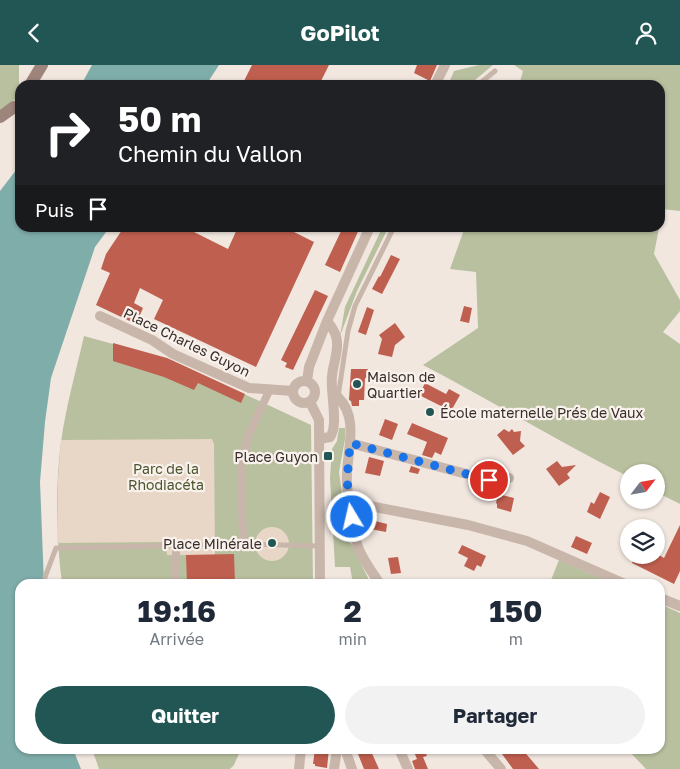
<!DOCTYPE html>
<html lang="fr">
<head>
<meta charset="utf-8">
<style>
  :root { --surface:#fff; --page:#f2f2f3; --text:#1f2937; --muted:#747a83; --accent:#215655 }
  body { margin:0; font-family:"Golos Text",sans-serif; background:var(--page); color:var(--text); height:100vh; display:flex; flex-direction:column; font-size:19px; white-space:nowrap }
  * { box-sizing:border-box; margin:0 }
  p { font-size:16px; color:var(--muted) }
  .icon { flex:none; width:28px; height:28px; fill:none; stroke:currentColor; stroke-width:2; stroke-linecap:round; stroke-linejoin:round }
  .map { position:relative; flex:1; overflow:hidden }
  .drawer { position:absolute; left:15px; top:514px; width:650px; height:175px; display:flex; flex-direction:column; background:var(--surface); border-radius:15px; box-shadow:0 1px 4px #0004 }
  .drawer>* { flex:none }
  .hud { position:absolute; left:15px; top:15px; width:650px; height:152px; border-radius:15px; box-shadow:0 1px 4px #0004; background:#202124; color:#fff; overflow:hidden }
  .needle { width:32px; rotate:59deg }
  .tools { position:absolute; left:620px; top:399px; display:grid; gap:10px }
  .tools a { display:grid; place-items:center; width:45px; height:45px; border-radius:50%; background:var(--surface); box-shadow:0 1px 4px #0004; font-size:25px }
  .pin { position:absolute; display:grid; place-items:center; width:42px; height:42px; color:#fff; margin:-21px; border:2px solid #fff; border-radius:50%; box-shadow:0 1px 5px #0007 }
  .me { position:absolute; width:55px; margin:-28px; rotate:351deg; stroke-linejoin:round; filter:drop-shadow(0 0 4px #0008) }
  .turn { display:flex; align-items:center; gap:18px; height:105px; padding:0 20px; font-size:22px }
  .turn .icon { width:65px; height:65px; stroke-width:2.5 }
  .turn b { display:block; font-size:35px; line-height:42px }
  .then { display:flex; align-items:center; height:48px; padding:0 20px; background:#0003; gap:10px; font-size:19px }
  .eta { display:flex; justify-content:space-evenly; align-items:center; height:85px; text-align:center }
  .eta b { font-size:30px; font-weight:700; line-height:35px }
  .button { display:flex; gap:10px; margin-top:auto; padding:10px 20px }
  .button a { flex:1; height:58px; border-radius:30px; background:var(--accent); color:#fff; font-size:20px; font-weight:700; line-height:58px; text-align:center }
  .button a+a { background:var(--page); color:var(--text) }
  header { display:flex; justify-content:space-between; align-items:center; height:65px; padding:0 20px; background:var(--accent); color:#fff; font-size:22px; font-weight:700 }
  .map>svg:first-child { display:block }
  .green { fill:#b8c09f }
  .plaza { fill:#e8d6c6 }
  .water { fill:#7fadaa }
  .building { fill:#bf5f4f }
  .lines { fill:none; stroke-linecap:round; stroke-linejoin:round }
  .service { stroke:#c9b6ab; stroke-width:5 }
  .pedestrian { stroke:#c9b6ab; stroke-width:8 }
  .minor { stroke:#c9b6ab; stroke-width:10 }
  .secondary { stroke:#9d857c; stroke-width:12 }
  .route { stroke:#1a73e8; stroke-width:9; stroke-dasharray:0 16.2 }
  .poi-dot { fill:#215655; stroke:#f9f1eb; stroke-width:2 }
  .labels { text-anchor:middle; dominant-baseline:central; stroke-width:4.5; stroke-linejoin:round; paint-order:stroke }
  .street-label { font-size:14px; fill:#372d2a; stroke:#f9f1eb }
  .poi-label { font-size:14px; fill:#372d2a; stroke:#f9f1eb; text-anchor:start }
  .park-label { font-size:14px; fill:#4a542f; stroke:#f9f1eb }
</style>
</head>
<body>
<header><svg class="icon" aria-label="back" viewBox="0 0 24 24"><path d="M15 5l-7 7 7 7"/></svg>GoPilot<svg class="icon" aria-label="person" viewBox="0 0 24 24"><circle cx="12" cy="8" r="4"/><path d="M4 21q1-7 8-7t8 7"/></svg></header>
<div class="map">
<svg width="680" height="704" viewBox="0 0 680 704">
  <rect width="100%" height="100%" fill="#f1e7df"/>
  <path class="green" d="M0,0h19v26l-2,7 -17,12z
    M479,0h14l-24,20h-21l6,-14z
    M514,0h166v146l-18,-2 -2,13v-137h-141l4,-14z
    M465,162l194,1 -5,26 26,46v11l-17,21 17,12v160l-24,-12v-19h-27v4c-70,-35 -137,-76 -206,-112l55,-37 -2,-56 -26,-3z
    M382,163h6l-31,63 -17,45 5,-29z
    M84,271l87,24 140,65 2,159h-251c-6,-48 -7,-95 -1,-142 5,-36 15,-71 23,-106z
    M339,363h6v11l-6,33 9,65 23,47h-18l-3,-17h-15l-5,-89 2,-29 5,-8z
    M559,495l54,24h-113l1,-5 50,1z
    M660,539l20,9v156h-34l-19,-20h33z
    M92,684h149l-7,16 -4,4h-131z"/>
  <path class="plaza" d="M212,374l2,5 1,111h-48l-1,-13 -109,1 1,-64 3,-39z
    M255 479a17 17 0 1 1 34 0a17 17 0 1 1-34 0Z"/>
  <path class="water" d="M92,0h127l-13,20h-125z
    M20,100v62l89,1 -14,19 -44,131 -6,44 -5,60 4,102h-24v165h53l8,20h-81v-578z"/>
  <path class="building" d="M252,0h77l-10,20h-77z
    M417,0h20l-7,16 -16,-8z
    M124,162h60l44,22 10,-22h46l30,15 -58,125 -102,-48 9,-19 -23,-12 -6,15 9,5 -7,16 -40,-19 14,-32 -9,-4 5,-15z
    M343,162h17l-20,45 -15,-7z
    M391,190l9,4 -18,35 -10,-5 7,-13 1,1z
    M315,225l13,6 -35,74 -8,-3 2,-4 -6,-3z
    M464,241l8,2 -3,15 -9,-2z
    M367,242l7,3 -8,25 -8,-3z
    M395,258l10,14 -10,8 -3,12 -14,-3 4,-15 -3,-4z
    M113,278l54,15 78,36 -4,9 -43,-20 -4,7 -30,-13 -51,-16z
    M351,304h17l-1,9h-2l-1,22h-5v6h-7l-1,-5 -2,-1z
    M425,318l21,11 3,-5 11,6 -9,16 -32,-16z
    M385,354l13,5 -6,16 -13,-5z
    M412,358l36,15 -7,17 -6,-3 -3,6 -10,-3 5,-13 -20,-8z
    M504,364l5,3 3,-3 2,3 7,-1 -1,10 5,5 -12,9 -16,-20z
    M369,392l15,4 -4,15 -15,-3z
    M557,396l5,6 14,-2 -9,9 3,4 -11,8 -13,-17z
    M411,401l9,3 -2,5 -9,-2z
    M600,427l10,5 -10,22 -13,-7 4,-10 3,2z
    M498,429l16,4 -3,14 -14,-4v-4l-1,-1z
    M367,454l20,5 -1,8 -21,-4z
    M680,460v46l-6,13 -42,-21 4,-8h23l5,3z
    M576,471l16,7 -5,11 -16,-7z
    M462,480l24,11 -5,11 -4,-2 -3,6 -10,-5 4,-8 -10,-5z
    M234,489l1,30h-48l-1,-29z
    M398,492l3,16 -10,1 -3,-16z
    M315,684h14l-2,19 -12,-2v-2h-2z
    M356,684h14l9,20h-15z
    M421,684h3l3,7 -4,1 5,12h-13l-3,-8 5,-2 -3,-7z
    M508,684h14l17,20h-26l-11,-15z"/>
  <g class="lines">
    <path class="service" d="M478,20l17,-14
      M338,332l10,-66 7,-25 39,-79
      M45,512l11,-29 190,-4 74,2"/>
    <path class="pedestrian" d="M243,479l-2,-74 7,-34 22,-47
      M176,519v-38"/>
    <path class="minor" d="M435,20l10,-20
      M100,251l52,24 21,14 76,34 44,3
      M293 327a11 11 0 1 1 22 0a11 11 0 1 1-22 0Z
      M307,316l2,-14 18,-46 43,-94
      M334,333l4,-1c23,23 7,58 9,86 1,16 6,49 11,64 5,13 14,25 22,37
      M310,337l9,18 1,164
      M319,374l11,-2c9,-11 0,-46 2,-61 1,-11 6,-23 5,-34 0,-8 -5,-15 -10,-21
      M350,378l139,37 11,2 9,-4
      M349,437l119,23 59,16 98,43
      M660,533l20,8
      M345,684l7,20
      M399,684l9,20
      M484,684l17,20
      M299,704l2,-20
      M334,704l3,-20"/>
    <path class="secondary" d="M30,20l12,-20
      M0,52l14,-10"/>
  </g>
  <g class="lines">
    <path class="route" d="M352,452l-5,-36 3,-38 139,37"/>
  </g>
  <g class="poi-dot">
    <circle cx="357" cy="319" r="5"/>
    <circle cx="430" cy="347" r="5"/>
    <rect x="323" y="386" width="10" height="10" rx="2.5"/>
    <circle cx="272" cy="478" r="5"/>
  </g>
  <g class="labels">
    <g class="street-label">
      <text transform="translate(187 277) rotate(26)">Place Charles Guyon</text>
    </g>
    <g class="poi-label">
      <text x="367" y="311">Maison de<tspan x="367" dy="16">Quartier</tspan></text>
      <text x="440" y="347">École maternelle Prés de Vaux</text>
      <text x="318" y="391" text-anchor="end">Place Guyon</text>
      <text x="262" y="478" text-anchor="end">Place Minérale</text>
    </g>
    <g class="park-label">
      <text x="166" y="403">Parc de la<tspan x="166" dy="16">Rhodiacéta</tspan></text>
    </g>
  </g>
</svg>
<div class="tools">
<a><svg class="needle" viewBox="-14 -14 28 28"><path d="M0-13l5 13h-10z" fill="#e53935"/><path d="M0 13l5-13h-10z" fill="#747a83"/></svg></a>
<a><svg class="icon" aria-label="layers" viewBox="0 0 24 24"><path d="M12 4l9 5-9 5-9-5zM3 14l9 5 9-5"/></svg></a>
</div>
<div class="pin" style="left:489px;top:415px;background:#d93025"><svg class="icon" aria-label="arrive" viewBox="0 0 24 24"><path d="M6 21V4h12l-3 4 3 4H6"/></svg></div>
<svg class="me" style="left:352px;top:452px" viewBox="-20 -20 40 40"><circle r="17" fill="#1a73e8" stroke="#fff" stroke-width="3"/><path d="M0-11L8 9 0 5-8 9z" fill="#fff"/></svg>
<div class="hud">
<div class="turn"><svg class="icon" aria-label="right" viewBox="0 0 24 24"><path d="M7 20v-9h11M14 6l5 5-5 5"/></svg><div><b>50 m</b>Chemin du Vallon</div></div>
<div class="then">Puis<svg class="icon" aria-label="arrive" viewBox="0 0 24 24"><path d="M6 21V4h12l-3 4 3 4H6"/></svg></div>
</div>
<section class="drawer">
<div class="eta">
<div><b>19:16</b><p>Arrivée</p></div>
<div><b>2</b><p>min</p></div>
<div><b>150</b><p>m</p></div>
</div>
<div class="button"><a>Quitter</a><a>Partager</a></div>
</section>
</div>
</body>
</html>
